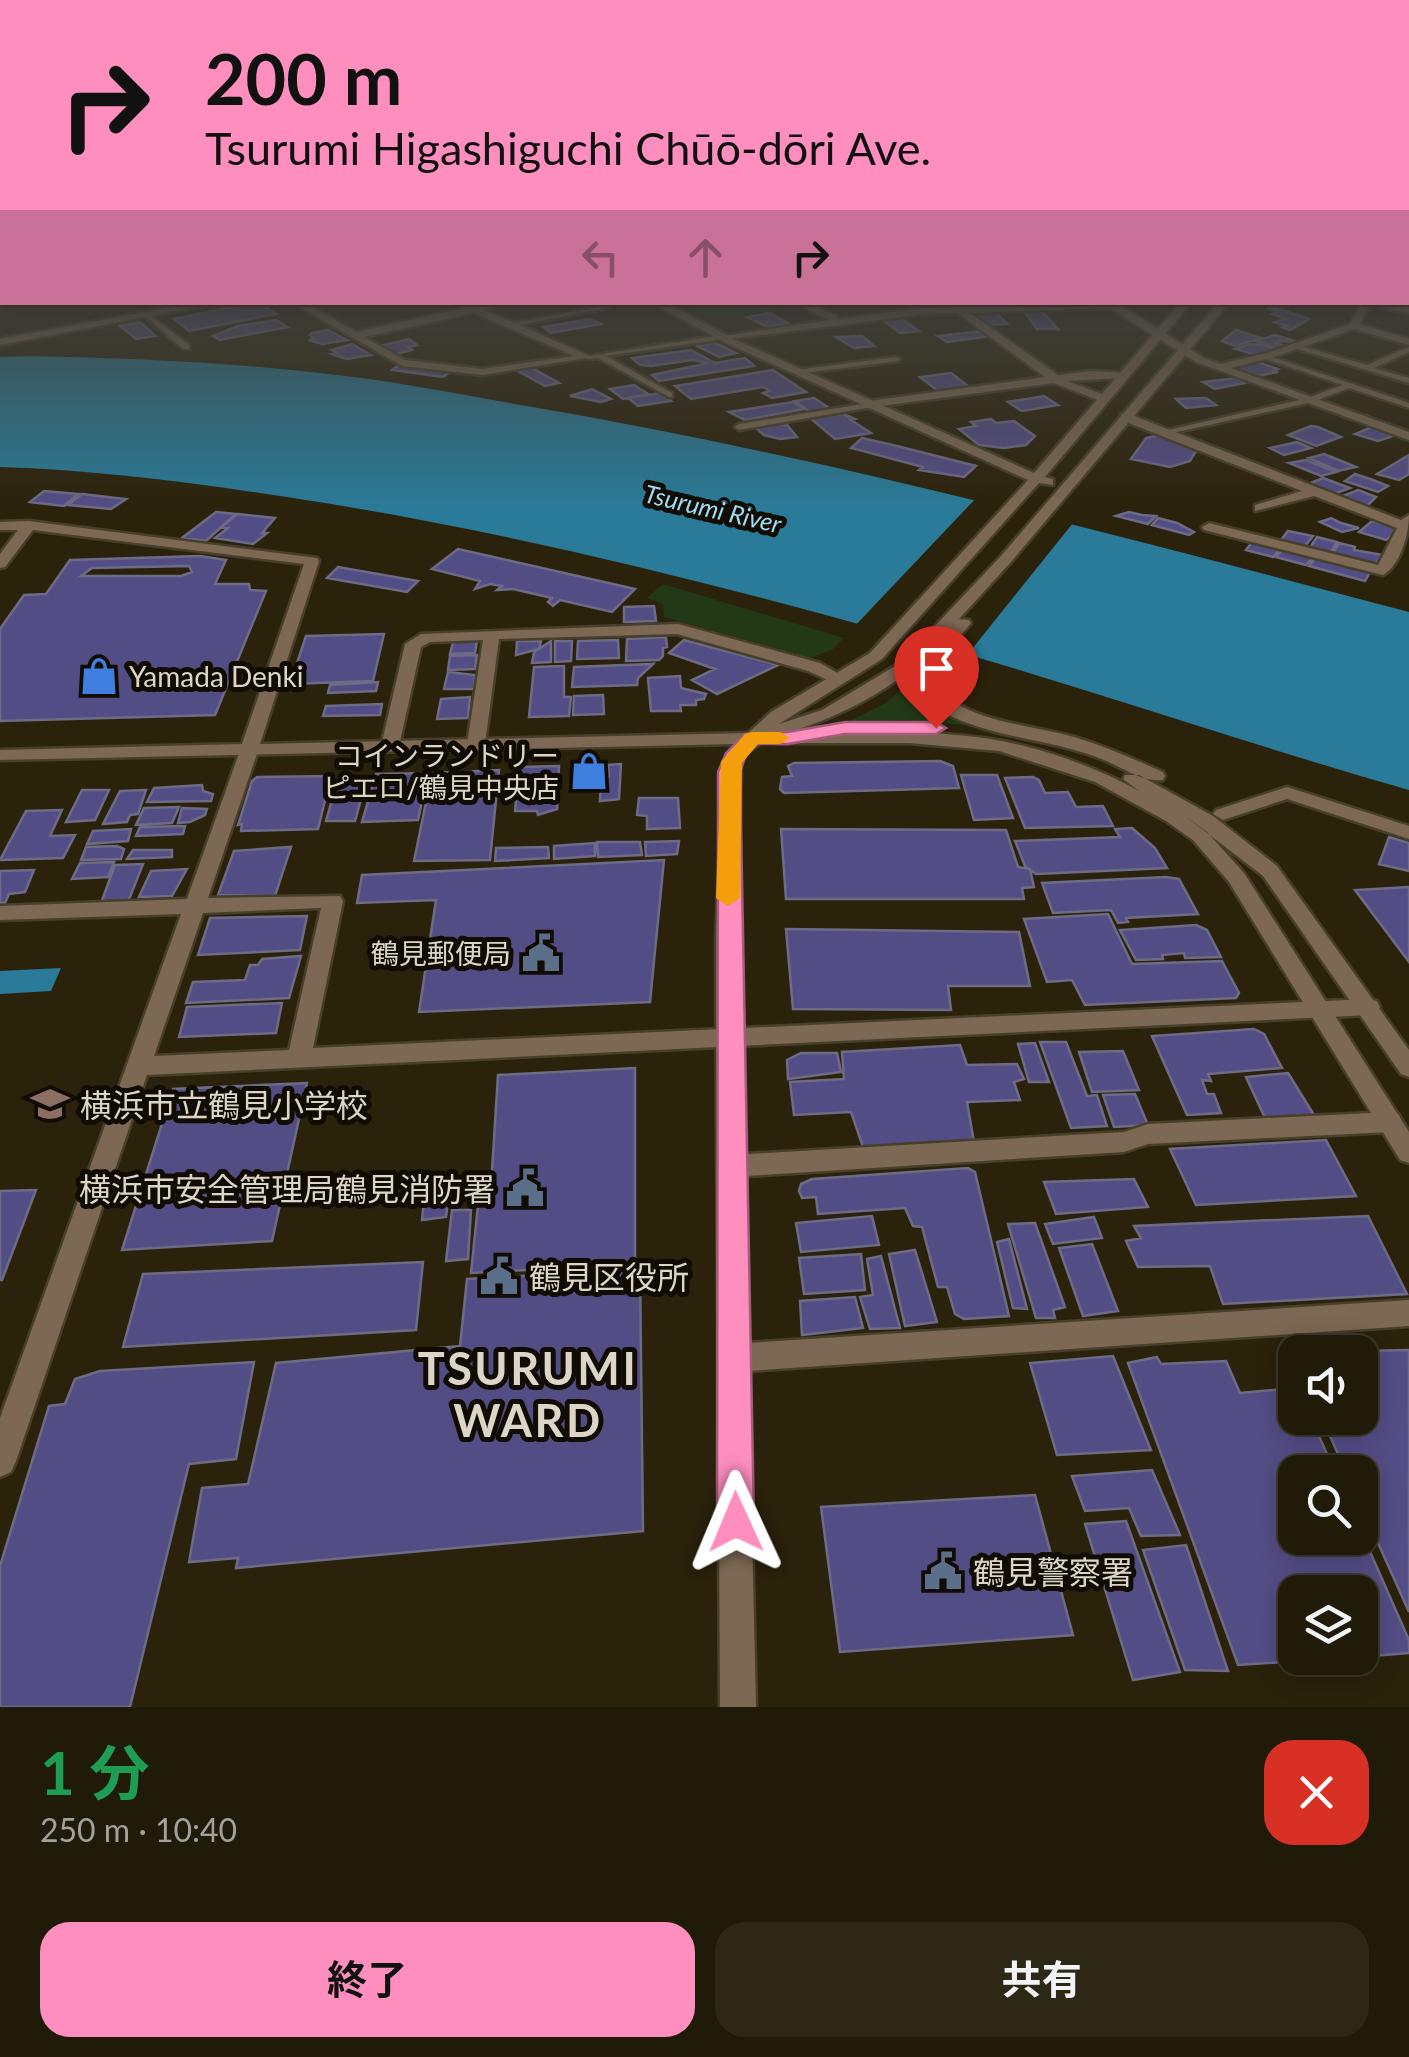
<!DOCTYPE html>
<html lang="ja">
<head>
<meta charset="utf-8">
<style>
  :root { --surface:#201a08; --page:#2d2716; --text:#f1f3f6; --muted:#a2a19c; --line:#3d3829; --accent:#fd8ebe }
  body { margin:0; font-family:Lato,"Noto Sans JP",sans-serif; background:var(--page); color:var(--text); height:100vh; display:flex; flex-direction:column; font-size:38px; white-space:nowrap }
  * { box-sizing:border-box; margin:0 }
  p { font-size:32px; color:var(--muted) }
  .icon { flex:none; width:55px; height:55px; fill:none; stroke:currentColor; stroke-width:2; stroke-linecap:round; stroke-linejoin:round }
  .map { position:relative; height:1707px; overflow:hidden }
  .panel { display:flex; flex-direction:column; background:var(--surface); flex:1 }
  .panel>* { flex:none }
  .hud { position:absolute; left:0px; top:0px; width:1410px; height:305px; box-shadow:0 5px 25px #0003,0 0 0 2px var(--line); background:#fd8ebe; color:#111; overflow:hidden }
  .tools { position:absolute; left:1278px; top:1335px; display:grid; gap:20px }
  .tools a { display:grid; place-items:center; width:100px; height:100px; border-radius:20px; background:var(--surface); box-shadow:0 5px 25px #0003,0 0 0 2px var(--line); font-size:50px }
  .pin { position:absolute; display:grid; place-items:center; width:85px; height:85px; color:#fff; margin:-102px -42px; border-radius:50% 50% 50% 0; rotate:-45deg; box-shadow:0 0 10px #0007 }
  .pin .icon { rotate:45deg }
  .me { position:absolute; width:110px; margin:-55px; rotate:359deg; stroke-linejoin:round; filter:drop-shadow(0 0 8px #0008) }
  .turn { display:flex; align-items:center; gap:35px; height:210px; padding:0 40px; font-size:45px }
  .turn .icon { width:130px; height:130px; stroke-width:2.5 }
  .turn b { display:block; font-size:70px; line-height:85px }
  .lanes { display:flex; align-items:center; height:95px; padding:0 40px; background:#0003; justify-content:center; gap:50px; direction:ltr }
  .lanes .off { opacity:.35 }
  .round { display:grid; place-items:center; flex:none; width:105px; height:105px; border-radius:30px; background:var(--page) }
  .headline { display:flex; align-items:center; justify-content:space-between; height:170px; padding:0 40px }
  h1 { font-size:60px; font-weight:700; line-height:75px; color:#1e9e55 }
  .cta { display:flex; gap:20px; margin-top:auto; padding:20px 40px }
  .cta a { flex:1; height:115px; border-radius:30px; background:var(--accent); color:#111; font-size:40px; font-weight:700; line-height:115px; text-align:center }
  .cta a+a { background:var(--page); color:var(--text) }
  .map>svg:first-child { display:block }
  .green { fill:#223816 }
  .water { fill:#2a7b99 }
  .pier { fill:#2b220b }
  .building { fill:#534d85; stroke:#6d6b85; stroke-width:2.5; fill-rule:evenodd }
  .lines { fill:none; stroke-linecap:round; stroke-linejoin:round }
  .service-casing { stroke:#473f29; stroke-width:5 }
  .minor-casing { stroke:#473f29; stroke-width:5 }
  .tertiary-casing { stroke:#473f29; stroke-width:5 }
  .service { fill:#7c6853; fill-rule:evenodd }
  .minor { fill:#7c6853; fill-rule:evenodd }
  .tertiary { fill:#7c6853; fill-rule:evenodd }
  .route { fill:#fd8ebe; stroke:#a45c7c; stroke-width:2.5 }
  .slow { fill:#f59e0b }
  .labels { text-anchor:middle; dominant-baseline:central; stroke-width:10; stroke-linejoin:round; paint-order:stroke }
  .far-water-label { font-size:25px; font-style:italic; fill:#9ddaf4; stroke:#100c04 }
  .poi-label { font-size:28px; fill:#dcd5c8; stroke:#100c04; text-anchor:end }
  .near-poi-label { font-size:32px; fill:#dcd5c8; stroke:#100c04; text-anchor:start }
  .near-district-label { font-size:45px; font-weight:bold; letter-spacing:2.5px; fill:#dcd5c8; stroke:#100c04 }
</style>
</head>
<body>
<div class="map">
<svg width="1409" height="1707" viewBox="0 0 1409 1707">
  <rect width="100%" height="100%" fill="#2b220b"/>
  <path class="green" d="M677,303h141l-103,17z
    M663,584l181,54 -12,12 -22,8 -146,-41 -1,-13 -16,-6z
    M907,684l30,26 40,16 -71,-6 -58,2 38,-19z"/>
  <path class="water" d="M32,356c96,2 192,6 287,17 70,7 139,21 208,33 298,51 590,129 882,206v178c-148,-42 -293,-92 -440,-135 -223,-64 -447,-122 -676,-157 -97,-15 -195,-28 -293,-31v-110z
    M61,968l-10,23 -51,3v-23z"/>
  <path class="pier" d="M979,495l98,23 -113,141 -112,-30z"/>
  <path class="building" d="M257,302l19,12 -87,17 -15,-12z
    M1271,307l15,4 23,8 -19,11 -8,-3 5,-1 -12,-4 11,-3 -14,-5 5,-3 -9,-2z
    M1024,311h18l16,18h-21z
    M995,312l12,12 -22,1 -15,-12z
    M770,313l18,10 -21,4 -20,-10z
    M591,319l10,5 -50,9 -8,-6z
    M902,319l17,12 -19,2 -16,-12z
    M276,320l11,7 -67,13 -7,-4 25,-10z
    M140,322l15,14 -19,3 -16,-13z
    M328,330l19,10 -25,4 -13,-4 5,-1 -4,-4 2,-2z
    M1236,330l25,8 -26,8 -13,-5z
    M983,331l8,5 -44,6 -9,-6z
    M1275,335l23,7 -19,-1 -3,2 10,3 -6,3 -24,-8z
    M862,336l12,10 -20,2 -18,-11z
    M409,339l8,6 -9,2 4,3 -16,4 -16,-8z
    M713,342l23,11 -17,4 -22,-11z
    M352,344l19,11 -24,4 -15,-5 5,-1 -5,-3z
    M1250,344l12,1 17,5 -19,6 -25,-7z
    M691,350l24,13 30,-5 9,8 -95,15 -7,-6 57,-12 -17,-3 -41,6 -11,-1 -8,-7z
    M1257,362l21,7 -5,2 5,1 -20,4 -24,-8z
    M399,365l51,7 -7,5 -51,-7z
    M532,368l27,15 -14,3 -27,-15z
    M773,370l33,22 -34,6 -9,-5 7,-2 -7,-4 -72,12 -16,-13z
    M951,373l18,14 -31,4 -18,-14z
    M1237,378l7,5 -29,6 -12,-7z
    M634,385l14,9 -25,5 -13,-10z
    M592,389l19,10 -10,3 -31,-6z
    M661,393l10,8 -33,5 -10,-8z
    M1044,396l14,9 -36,6 -14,-9z
    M814,398l15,10 -19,4 -15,-11z
    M1206,398l10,7 -30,3 -10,-9z
    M793,402l11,7 -59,11 -16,-8z
    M843,414l12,5 -4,1 20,13 -36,6 -25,-21z
    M991,419l5,4 18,-2 21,15 -9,9 -22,3 -25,-3 -20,-16 17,-3 -5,-4z
    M777,424l10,1 10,12 -17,2 -16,-4 -8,-7z
    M1311,426l7,1 23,10 -25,9 -28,-11z
    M1372,427l24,8 -18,6 -23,-7z
    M1160,435l38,13 -8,13 -20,6 -39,-8 15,-21z
    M862,438l35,8 79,20 -12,11 -45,-7 4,-3 -72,-19z
    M1297,442l14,6 -27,7 -14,-7z
    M1324,454l32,13 -18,4 -29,-13z
    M1409,455v19l-10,6 -22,-6z
    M1306,460l30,12 -15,4 -32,-13z
    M1355,474l18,6 15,6 -10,6 -33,-11z
    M1323,478l27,10 -16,6 -26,-10z
    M1358,490l18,7 -11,11 -25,-11z
    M44,491l34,3 -14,12 -34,-4z
    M82,494l44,5 -15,10 -43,-4z
    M216,512l20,2 -30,27 -24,-3z
    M1129,512l13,3 14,1 -8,8 -32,-8z
    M238,514l37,4 -13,15h5l-14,11 -38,-6 13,-10 -7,-1z
    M1158,518l19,5 17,9 -5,3 -37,-10z
    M1331,518l10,5 18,5 -17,4 -22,-10z
    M1372,521l24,6 -3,8 -7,5 -27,-8z
    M1288,531l25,5 -8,10 -24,-6z
    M1317,537l20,5 -7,11 -21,-4z
    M1253,541l27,8 -7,8 -27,-7z
    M1339,543l16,4 -1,3 29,5 -10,11 -32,-8 2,-3 -10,-2z
    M458,549l177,40 -23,23 -52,-12 -7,6 -5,-4 4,-4 -39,-9 -16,1 5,-4 -12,-2 -15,5 5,-8 -48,-12z
    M1282,550l32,7 -8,8 -30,-8z
    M200,556l26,4 -11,24h34l1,6 16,1 -51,124 -215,6v-92l24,-34 22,-1 24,-34zM189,566l3,6 -11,4h-100l11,-8z
    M1315,559l55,13 -5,9 -56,-15z
    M338,567l80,14 -11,11 -80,-14z
    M654,606l2,15 -32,1v-15z
    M384,634l-11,47 -83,3 16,-48z
    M666,637l1,10 -4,1v8l-4,4 -33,1 1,-22z
    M618,640l1,18 -42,1 1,-18z
    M684,640l94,25 -61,29 -25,-14 23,-11 -46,-16z
    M477,641l-2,12 -25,1 3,-12z
    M517,641h24l-2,8 -23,6z
    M551,641v21l-19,1 2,-11z
    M555,641h17l-1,20 -16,1z
    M477,655l-2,14 -27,1 2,-14z
    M653,664l-15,14 -1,7 -65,2 2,-20z
    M564,666v31h7l-2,19 -40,1 5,-50z
    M448,672l27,3 -1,14h-30z
    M680,676l1,12 25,6 -2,5 -8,1v5h-16l1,6h-30l-3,-33z
    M378,682l-2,9 -48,2 2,-8z
    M603,695l1,19 -31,1 1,-19z
    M470,697l-2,21 -31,1 4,-20z
    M382,704l-2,11 -57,1 3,-10z
    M940,761l13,5 6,22 -175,5 -4,-4 2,-12 10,-1 -4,-10 6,-3z
    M621,764l-2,35 -19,2 1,-24h8l-1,-12z
    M559,766l-2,43 -19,6 -1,-4h-22l4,-44z
    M499,770l-9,90 -76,1 18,-88z
    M428,773l-10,47 -56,2 14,-48z
    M961,775h36l16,43 -39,2z
    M331,776l-13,53 -77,2 1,-7 -4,1 14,-44 5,-4z
    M1033,777l6,3 6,13 23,-1 8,15 27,-1 10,20 -88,2 -20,-50z
    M367,778l-12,43h-29l12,-42z
    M202,785l1,6 10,3 -2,7 -64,1 7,-14z
    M82,790h27l-14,30 -29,2z
    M146,790l-8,24 -8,1 -3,7 -24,2 17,-33z
    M639,798h39l2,30 -33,1v-13l-10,-1z
    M179,807l-7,16 -36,2 8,-17z
    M182,808l25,1 -2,6 -15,7 -12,1z
    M62,810l-12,26 25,-1 -12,23 -63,2 26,-49z
    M185,826l-2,8 -47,2 4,-9z
    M1132,828l23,20 12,20 -131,6 -11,-8 -10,-25 105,-4 -5,-8z
    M131,829l-3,12 -41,3 6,-13z
    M781,829l225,1 12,37 12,2 4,18 -12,1 2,11h-238z
    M1389,837l20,6v28l-30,-7z
    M679,841l-2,13 -31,2 -1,-14z
    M597,842h43l2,13 -44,2z
    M595,843v13l-41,3v-13z
    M117,846l7,3 -3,10 -40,1 5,-13z
    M291,847l-16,49 -57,-1 16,-44z
    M548,847l1,11 -54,3 1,-13z
    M133,850h39v7l-45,2z
    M664,860l-14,142 -231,10 17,-112 -79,3 5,-28z
    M114,862l-6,15 -36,2 8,-16z
    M143,864l-15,38 -27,1 14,-38z
    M187,869l-15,27 -33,1 12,-26z
    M34,870l-9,22 -16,2 -4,9h-5v-32z
    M1166,877l13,2 19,35 -72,4 2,4 -10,1 -7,-13 -58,3 -11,-30z
    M1409,887v75l-54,-72z
    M1108,914l24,50 90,-3 17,32 -3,5 -151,7 -13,-25 -25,2 -23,-63z
    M307,916l-7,34 -102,5 12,-37z
    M1196,925l11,5 14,27 -36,1 -1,-5 -22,2 1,4 -27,1 -16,-30z
    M786,929l233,3 11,54h-82l3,24 -158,-1z
    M301,956l-12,42 -103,5 7,-21 52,-2 5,-15h8l4,-6z
    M282,1003l-6,30 -97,4 8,-30z
    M1254,1029l10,5 18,34 -74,6 3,7 -9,-1 5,14h7l7,19 -34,2 -35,-79z
    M1040,1042h26l21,54 10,-1 10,31 -36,2z
    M1035,1043l14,39h-20l-11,-38z
    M960,1045l7,20 50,-1 7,15 -10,3 6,18 -53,2 7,40 -111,5 -12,-35 -57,3 -4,-33 54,-3 -2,-27z
    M1123,1051l16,39 -47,2 -13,-40z
    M801,1053h36l4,19 -53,7 -1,-19z
    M635,1068v196l-164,9 7,-68 12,-2 8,-128z
    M1288,1073l26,42 -49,3 -19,-41z
    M307,1083l-35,158 -150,9 51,-161z
    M1135,1094l13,31 -34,2 -11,-32z
    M1326,1140l30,56 -160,9 -26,-56z
    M968,1168l7,4 34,144 -45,3 -9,-5 -8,-27h-9l-16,-60 -9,-1 -8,-18 -87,6 -2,-17 -14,1 -3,-7 2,-7 11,-5z
    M1134,1179l14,28 -92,7 -12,-32z
    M450,1188l-4,29 -24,3 3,-31z
    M36,1190l-34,90h-2v-89z
    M452,1210h19l-3,49 -22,2z
    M872,1216l7,29 -78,7 -5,-29z
    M1368,1216l39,78 -184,10 -13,-38 -72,1 -12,-26 15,-3 -7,-12z
    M1094,1217l8,21 -49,6 -8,-20z
    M1035,1223l30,84 -12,3 2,8h-19l-28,-94z
    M1009,1239l18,70 -14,-1 -16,-66z
    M1092,1244l26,67 -35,5 -24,-68z
    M915,1250l22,72 -32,4 -16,-72z
    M861,1254l4,36 -61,4 -5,-36z
    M881,1256l19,72 -30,1 -10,-32 13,-2 -6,-36z
    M423,1262l-7,68 -293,17 20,-73z
    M640,1269l3,262 -407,37 2,-10 -49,4 13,-74 46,-4 28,-121 184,-17 7,-67z
    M855,1297l8,31 -61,7 -2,-34z
    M1335,1341l25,10 49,-1v262l-49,-109v-31h-14l-24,-54h38v-66h-47l-4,-7z
    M1113,1356l38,94 -94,5 -27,-92z
    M1157,1357l4,7 65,-3 14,32 55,-5v30h16l24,54h-40v66h65v-9l49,111v13l-49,4v-65h-65v66h53l-110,7 -110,-302z
    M254,1362l-18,97 -47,5 -59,243h-130v-141l49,-160 16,-2 10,-25 25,-8z
    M1152,1470l28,65 -39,1 -12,-28 -44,3 -13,-35z
    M1035,1495l38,140 -233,17 -19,-145z
    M1126,1521l54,151 -47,8 -48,-156z
    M1186,1545l42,126 -43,-1 -42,-120z"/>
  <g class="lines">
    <g class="service-casing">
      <path id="service" d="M593,302h8l7,6 -95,18 -4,-2 90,-17z
        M146,315h4l39,30v4h-6l-37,-32z
        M722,335h3v4l-119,17 66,37v4h-3l-71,-39 -11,1 -4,-2z
        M1294,344l73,21 42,-18v5l-35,16 35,10v5l-115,-35z
        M1263,354l146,49v5l-60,-20 -36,14 -145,32v-4l140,-32 34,-13 -79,-27z
        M896,357l4,2 -1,2 -103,13 -4,-2 4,-2z
        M869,403l4,2 -1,2 -133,23 -4,-3 4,-3z"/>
    </g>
    <g class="minor-casing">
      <path id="minor" d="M1408,276h1v6h-1z
        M0,278l2,1v8l-2,-1z
        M198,302h24l-222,43v-6z
        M291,302h13l52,30 118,-26 40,-4 -29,8 107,47 -110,18 -80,-9zM474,313l100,43 -92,13 -77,-9 -41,-23z
        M817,302h18l-16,6 18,8v3l89,-11 189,-6 89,56 16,6 47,-11 83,-29 12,-22 47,5v6l-39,-8 -10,19 49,15v6l-55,-16 -80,28 -43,11 178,64v8l-213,-78 -86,-54 -140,5 88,62 33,-4 36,2v4l-4,1 -56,3 40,15 2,2 -6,4 -49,-19 -189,25v-6l4,-1 176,-24 -87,-64 -32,1 -204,26 -5,-3 113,-17 -26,-12z
        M1121,414h8l272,106 8,-5c0,19 -9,51 -26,60l-179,-45 -2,-3 7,-4 169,42 19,-37 -83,-32 -59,15v-6l47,-14 -181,-71z
        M678,624l142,39 26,15 -2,4h-12l-24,-11 -131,-37 -178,5 -14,105 -9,5 -9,-5 16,-104 -53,2 -9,5 -22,99 -9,5 -9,-5 24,-102 16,-10z
        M250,743l9,5 -51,150 132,-2 3,5 -30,147 1056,-49 8,2 3,6 -3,6 -8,2 -1222,60 -131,386 -5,11 -11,5v-59l181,-504 -181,6v-14l187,-7 54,-151zM321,908l-32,142 -135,6 49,-143z
        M1287,787l122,39v13l-122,-40 -64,21 -10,-6 3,-4z
        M1390,1112l9,3 3,7 -3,7 -9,3 -242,12 -24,8 -393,25 -9,-3 -4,-8 4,-8 9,-3 393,-23 24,-8z
        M1409,1300v26l-676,46 -10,-4 -5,-10 5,-10 10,-4z"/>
    </g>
    <g class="tertiary-casing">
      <path id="tertiary" d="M0,299l7,3 -1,2 -6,1z
        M454,302h14l11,7 -9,2z
        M650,302h14l70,37 300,134 147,-171h11l-147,175 8,2v6l-14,-2 -157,176 -103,65 43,-14 78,-47 101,-107 218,-254h11l-219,260 -52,57 10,1 2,3c-16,20 -35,35 -36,63 36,38 91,37 139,51 30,9 60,22 89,35l2,4 -2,4c-19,3 -42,-13 -59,-20 -49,-20 -103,-21 -151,-43 -14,-7 -25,-17 -35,-30l2,-19 12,-19c-38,41 -91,67 -145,84 71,0 145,-5 215,8 46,9 96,27 137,50l-16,-12 2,-4h14l74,41 64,50 132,184v27l-8,-3 -138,-198 -78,-60 22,16 37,41 165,259v31l-9,-3 -171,-278 -36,-42 -27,-19 -71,-39 -96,-31 -90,-8h-135l-8,-4 -22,16 -3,8 -3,178 18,766h-36l-4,-766 7,-178 13,-19 -736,16v-10l242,-6 62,-180 -271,-34 -28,37 -5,1v-14l18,-24h-18v-8l29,-1 288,37 2,3 -59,183 488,-11 23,-21 99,-59 158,-173 -302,-137z"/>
    </g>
    <use href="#service" class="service"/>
    <use href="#minor" class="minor"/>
    <use href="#tertiary" class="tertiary"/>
  </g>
  <linearGradient id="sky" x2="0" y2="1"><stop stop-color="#181306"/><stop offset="0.53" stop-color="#44443f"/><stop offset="1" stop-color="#44443f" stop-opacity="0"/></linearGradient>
  <rect width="1409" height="510" fill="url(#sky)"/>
  <path class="route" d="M845,722h91l10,6 -10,6h-91l-57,10h-31l-11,11 -6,17 14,750 -6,13 -12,6 -13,-6 -6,-13 1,-750 8,-19 19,-19 43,-2z"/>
  <path class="slow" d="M752,732h28l10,6 -10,6h-22l-16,19 -2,135 -12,8 -12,-8 5,-136 24,-28z"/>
  <defs>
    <g id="shop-bare" transform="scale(3)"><path d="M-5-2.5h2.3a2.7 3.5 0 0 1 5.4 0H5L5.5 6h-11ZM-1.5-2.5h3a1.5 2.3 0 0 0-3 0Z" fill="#3f7fe0" stroke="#100c04" stroke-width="2.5" paint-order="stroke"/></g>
    <g id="civic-bare" transform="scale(3)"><path d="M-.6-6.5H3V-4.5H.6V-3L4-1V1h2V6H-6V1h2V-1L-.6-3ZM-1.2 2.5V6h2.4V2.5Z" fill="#5c6f8a" stroke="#100c04" stroke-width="2.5" paint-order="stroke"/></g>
    <g id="school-bare" transform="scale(3)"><path d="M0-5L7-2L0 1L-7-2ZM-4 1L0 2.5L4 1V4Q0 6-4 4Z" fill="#8d6e63" stroke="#100c04" stroke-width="2.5" paint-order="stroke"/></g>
  </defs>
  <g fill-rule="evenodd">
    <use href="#shop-bare" x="99" y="676"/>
    <use href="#shop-bare" x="589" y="771"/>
    <use href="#civic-bare" x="541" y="953"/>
    <use href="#school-bare" x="50" y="1104"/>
    <use href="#civic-bare" x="525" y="1188"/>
    <use href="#civic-bare" x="499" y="1276"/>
    <use href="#civic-bare" x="943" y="1571"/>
  </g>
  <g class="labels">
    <g class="far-water-label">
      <text transform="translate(713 508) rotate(13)">Tsurumi River</text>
    </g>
    <g class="poi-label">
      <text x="129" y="676" text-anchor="start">Yamada Denki</text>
      <text x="559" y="755">コインランドリー<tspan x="559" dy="32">ピエロ/鶴見中央店</tspan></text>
      <text x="511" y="953">鶴見郵便局</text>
    </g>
    <g class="near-poi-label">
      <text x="80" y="1104">横浜市立鶴見小学校</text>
      <text x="495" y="1188" text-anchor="end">横浜市安全管理局鶴見消防署</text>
      <text x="529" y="1276">鶴見区役所</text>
      <text x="973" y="1571">鶴見警察署</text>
    </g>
    <g class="near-district-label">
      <text x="528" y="1368">TSURUMI<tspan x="528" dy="52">WARD</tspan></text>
    </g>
  </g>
</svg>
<div class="tools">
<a><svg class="icon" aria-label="sound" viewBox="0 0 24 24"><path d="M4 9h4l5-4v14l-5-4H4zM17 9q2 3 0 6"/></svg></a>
<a><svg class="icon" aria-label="search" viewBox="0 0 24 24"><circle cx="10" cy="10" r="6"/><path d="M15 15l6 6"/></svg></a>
<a><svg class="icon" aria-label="layers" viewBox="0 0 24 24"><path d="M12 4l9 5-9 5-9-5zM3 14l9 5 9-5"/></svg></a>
</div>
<div class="pin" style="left:936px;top:728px;background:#d93025"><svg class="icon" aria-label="arrive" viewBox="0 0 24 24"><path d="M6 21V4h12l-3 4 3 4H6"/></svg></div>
<svg class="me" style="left:736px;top:1522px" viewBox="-20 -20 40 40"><path d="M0-17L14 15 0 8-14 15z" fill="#fd8ebe" stroke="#fff" stroke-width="4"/></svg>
<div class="hud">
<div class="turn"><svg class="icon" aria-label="right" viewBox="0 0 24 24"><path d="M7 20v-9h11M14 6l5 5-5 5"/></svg><div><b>200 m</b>Tsurumi Higashiguchi Chūō-dōri Ave.</div></div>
<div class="lanes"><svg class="icon off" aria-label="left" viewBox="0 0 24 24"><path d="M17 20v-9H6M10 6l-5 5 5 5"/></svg><svg class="icon off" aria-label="ahead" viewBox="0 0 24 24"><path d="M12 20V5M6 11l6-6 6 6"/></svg><svg class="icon" aria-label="right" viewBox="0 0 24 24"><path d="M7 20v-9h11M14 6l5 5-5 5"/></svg></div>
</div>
</div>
<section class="panel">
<div class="headline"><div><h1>1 分</h1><p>250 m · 10:40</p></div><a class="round" style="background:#d93025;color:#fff"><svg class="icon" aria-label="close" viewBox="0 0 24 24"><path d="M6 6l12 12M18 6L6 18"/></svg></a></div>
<div class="cta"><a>終了</a><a>共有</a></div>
</section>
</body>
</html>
